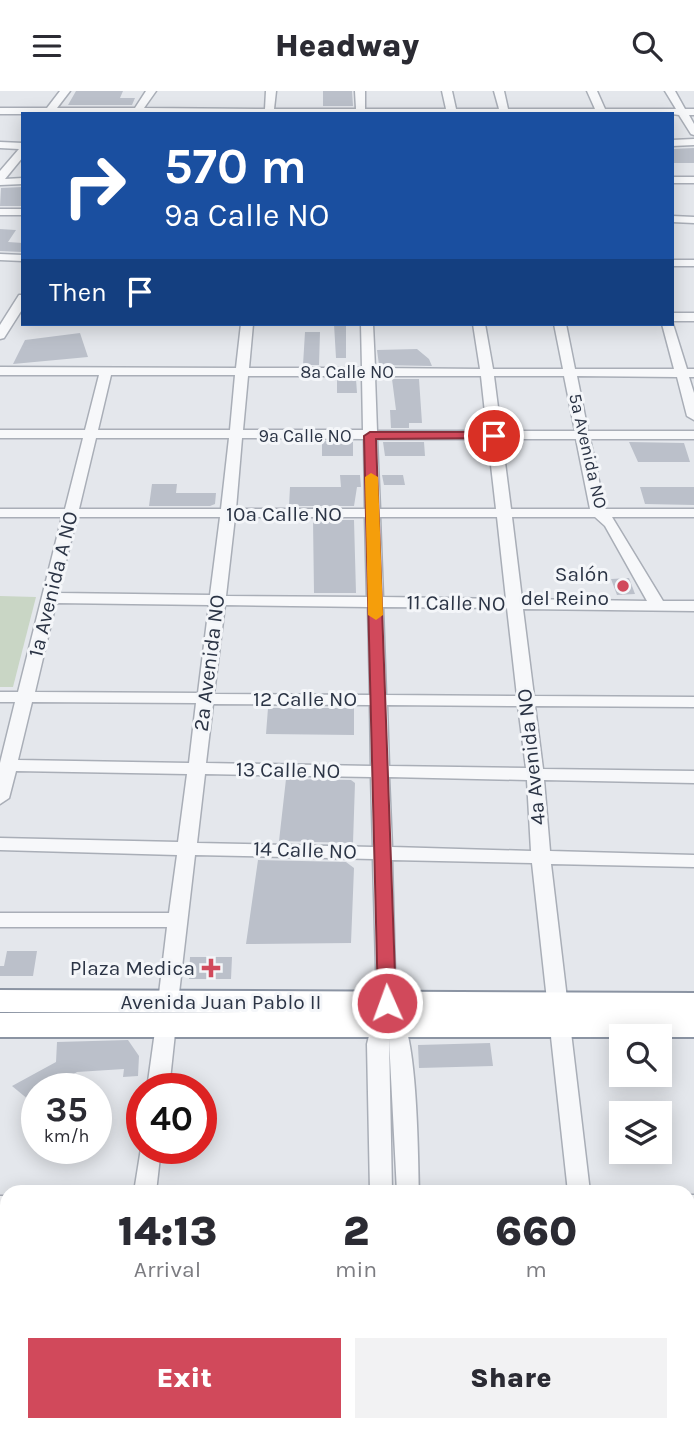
<!DOCTYPE html>
<html lang="en">
<head>
<meta charset="utf-8">
<style>
  :root { --surface:#fff; --page:#f2f2f3; --text:#2b2b33; --muted:#7c7c81; --accent:#d1495b }
  body { margin:0; font-family:Karla,sans-serif; background:var(--page); color:var(--text); height:100vh; display:flex; flex-direction:column; font-size:26px; white-space:nowrap }
  * { box-sizing:border-box; margin:0 }
  p { font-size:23px; color:var(--muted) }
  .icon { flex:none; width:38px; height:38px; fill:none; stroke:currentColor; stroke-width:2; stroke-linecap:round; stroke-linejoin:round }
  .map { position:relative; flex:1; overflow:hidden }
  .details { position:absolute; left:0px; top:1094px; width:695px; height:247px; display:flex; flex-direction:column; background:var(--surface); border-radius:21px 21px 0 0; box-shadow:0 4px 18px #0003 }
  .details>* { flex:none }
  .guide { position:absolute; left:21px; top:21px; width:653px; height:214px; border-radius:0px; box-shadow:0 4px 18px #0003; background:#1a4fa0; color:#fff; overflow:hidden }
  .controls { position:absolute; left:609px; top:933px; display:grid; gap:14px }
  .controls a { display:grid; place-items:center; width:63px; height:63px; border-radius:0px; background:var(--surface); box-shadow:0 4px 18px #0003; font-size:35px }
  .speed { position:absolute; left:21px; top:982px; display:flex; gap:14px; font-size:35px; font-weight:700; text-align:center }
  .speed>* { display:grid; place-content:center; width:91px; height:91px; border-radius:50%; background:var(--surface); box-shadow:0 4px 18px #0003; line-height:1 }
  .speed small { font-size:18px; font-weight:400 }
  .speed .limit { border:10px solid #d22; background:#fff; color:#111 }
  .pin { position:absolute; display:grid; place-items:center; width:60px; height:60px; color:#fff; margin:-30px; border:4px solid #fff; border-radius:50%; box-shadow:0 2px 7px #0007 }
  .me { position:absolute; width:77px; margin:-38px; rotate:358deg; stroke-linejoin:round; filter:drop-shadow(0 0 5px #0008) }
  .turn { display:flex; align-items:center; gap:24px; height:147px; padding:0 28px; font-size:32px }
  .turn .icon { width:91px; height:91px; stroke-width:2.5 }
  .turn b { display:block; font-size:49px; line-height:60px }
  .then { display:flex; align-items:center; height:66px; padding:0 28px; background:#0003; gap:14px; font-size:26px }
  .eta { display:flex; justify-content:space-evenly; align-items:center; height:119px; text-align:center }
  .eta b { font-size:42px; font-weight:800; line-height:49px }
  .primary-button { display:flex; gap:14px; margin-top:auto; padding:14px 28px }
  .primary-button a { flex:1; height:80px; border-radius:0px; background:var(--accent); color:#fff; font-size:28px; font-weight:800; line-height:80px; text-align:center }
  .primary-button a+a { background:var(--page); color:var(--text) }
  header { display:flex; justify-content:space-between; align-items:center; height:91px; padding:0 28px; background:var(--surface); font-size:32px; font-weight:800 }
  .map>svg:first-child { display:block }
  .green { fill:#c9d6c5 }
  .building { fill:#bbc0ca }
  .lines { fill:none; stroke-linecap:round; stroke-linejoin:round }
  .minor-casing { stroke:#a9aeb7; stroke-width:3 }
  .highway-casing { stroke:#8b94a3; stroke-width:4 }
  .minor { fill:#f7f8fa; fill-rule:evenodd }
  .highway { fill:#fff; fill-rule:evenodd }
  .route { fill:#d1495b; stroke:#882f3b; stroke-width:2 }
  .slow { fill:#f59e0b }
  .poi-dot { fill:#d1495b; stroke:#f4f6f9; stroke-width:2.5 }
  .labels { text-anchor:middle; dominant-baseline:central; stroke-width:6; stroke-linejoin:round; paint-order:stroke }
  .far-street-label { font-size:18px; fill:#2b3445; stroke:#f4f6f9 }
  .street-label { font-size:21px; fill:#2b3445; stroke:#f4f6f9 }
  .poi-label { font-size:21px; fill:#2b3445; stroke:#f4f6f9; text-anchor:end }
</style>
</head>
<body>
<header><svg class="icon" aria-label="menu" viewBox="0 0 24 24"><path d="M4 6h16M4 12h16M4 18h16"/></svg>Headway<svg class="icon" aria-label="search" viewBox="0 0 24 24"><circle cx="10" cy="10" r="6"/><path d="M15 15l6 6"/></svg></header>
<div class="map">
<svg width="694" height="1340" viewBox="0 0 694 1340">
  <rect width="100%" height="100%" fill="#e4e7ec"/>
  <path class="green" d="M0,505l36,1 -23,90h-13z"/>
  <path class="building" d="M76,0h47l-3,7h15l-3,7h-64z
    M323,0h29l1,15h-30z
    M694,57v15h-22v-14z
    M23,96v19h-23l1,-18z
    M0,138l16,1 -8,12 15,1v9l-23,-1z
    M334,233h12v34h-10z
    M305,241h15l-1,33h-16z
    M80,242l8,24 -75,7 12,-24z
    M417,258l12,10 3,7 -53,-1 -2,-15z
    M337,288h19l1,14h-20z
    M392,288h27l3,44h-13v5h-18l-1,-18h6z
    M322,350l31,1v14h-31z
    M383,351h41l1,14h-40z
    M629,351l55,1 6,19h-52z
    M340,384h20l1,12h-4l-3,19h-65l1,-19h51z
    M382,384h21l2,10h-21z
    M152,393h25l-1,9h40l-1,11 -5,2h-61z
    M640,396h54v18l-49,-1z
    M313,429h41l2,73h-42z
    M629,487l6,16 -18,1 -6,-16z
    M268,617h86v27l-88,-1z
    M286,688l65,1 4,3 -2,60 -74,-2z
    M258,769l88,2 8,6 -3,75 -105,1z
    M7,860h30l-4,25h-33v-10h4z
    M190,866h42l-1,22h-42z
    M128,949l11,16 -1,20 -15,1 1,-8 -47,3 -28,17h-12v7l-8,4 -17,-14 44,-24 1,-20z
    M490,952l3,23 -74,2 -1,-23z"/>
  <g class="lines">
    <g class="minor-casing">
      <path id="minor" d="M60,0h10l-13,17h78l11,-17h10l-12,17 121,1 1,-18h10l-2,18h82l-1,-18h10v18h81l-4,-18h10l4,18h43l-5,-18h10l4,18h87l-8,-18h10l8,18h71l-11,-18h10l10,18h9v6h-5l5,9v11l-3,-1 -12,-19 -7,-1h-672v-6h47z
        M694,48v6l-22,1v-6z
        M0,51l23,1v14l-18,22 18,-1v6l-23,1v-14l19,-22 -19,-1z
        M672,86h22v6h-22z
        M0,118h23v6h-23z
        M672,125l22,1v6l-22,-1z
        M0,163l23,1v6l-23,-1z
        M672,169h22v6h-22z
        M19,204h4v13l-19,30 -4,1v-14z
        M672,222h22v8h-22z
        M672,230l15,48h7v8h-5l5,16v27l-7,-4 -10,-39 -100,-1 11,55h106v8h-104l15,70h89v8h-82l51,84h31v10l-171,-2 11,87 160,1v10l-159,-1 8,63 151,2v12l-150,-3 6,71 144,4v12l-143,-3 39,328h-22l-36,-329 -140,-3 4,149c22,14 22,152 23,183h-22l-8,-153 3,153h-22l-3,-148 10,-41 -4,-144 -178,-4 -17,147 -3,5 -7,3 -7,-3 -3,-5 9,-75h-167v-14h169l8,-58 -177,-5v-12l178,4 9,-68 -171,-3 -7,27 -9,6v-41l15,-61h-15v-10h18l44,-175h-62v-8h65l18,-71h-83v-8h85l14,-55h-99v-8l236,1 5,-44h12l-4,44h113l-1,-44h12l2,44 105,1 -7,-45h12l8,45h70l-9,-45h12l9,45h99l-12,-45h10zM111,284h124l-5,55h-132zM248,285h114l1,54h-120zM375,285h106l6,55h-110zM494,285h70l11,55h-74zM96,347h133l-8,71h-142zM242,347l122,1 1,70h-129zM377,348h111l8,70h-116zM502,348h74l14,70h-79zM77,426h143l-10,78 -152,-2zM235,426h130l2,80 -141,-1zM380,426h117l9,82 -123,-2zM512,426h83l10,9 42,75 -125,-2zM56,512l153,2 -11,88 -163,-1zM225,514l143,2 2,88 -156,-1zM383,516l124,1 10,88 -131,-1zM32,611l164,1 -7,60 -171,-3zM213,613l157,1 1,61 -165,-3zM387,614l131,1 8,62 -137,-2zM205,683l166,3 2,70 -176,-4zM389,686l138,3 4,71 -139,-4z
        M166,925l7,3 3,5 -7,65h-22l9,-65 3,-5z
        M142,1051v6h19l-5,44h-22z
        M688,1104h6v18h-6z
        M0,1105h7v20h-7z
        M688,1320h6v20h-15l-3,-6h12z
        M0,1328h7v6h391l2,3 -1,3h-399z
        M406,1334h210l1,6h-210z"/>
    </g>
    <g class="highway-casing">
      <path id="highway" d="M0,899l694,3v44h-694v-24h249l-249,-1z"/>
    </g>
    <use href="#minor" class="minor"/>
    <use href="#highway" class="highway"/>
  </g>
  <path class="route" d="M494,341l4,1v5l-122,1 20,564 -2,5h-13l-3,-5 -14,-567 6,-4z"/>
  <path class="slow" d="M371,382l7,4 5,138 -7,5 -8,-5 -3,-138z"/>
  <g class="poi-dot">
    <circle cx="623" cy="495" r="7"/>
    <path d="M207.5 866.5h7v7h7v7h-7v7h-7v-7h-7v-7h7z"/>
  </g>
  <g class="labels">
    <g class="far-street-label">
      <text x="347" y="281">8a Calle NO</text>
      <text x="305" y="345">9a Calle NO</text>
      <text transform="translate(588 360) rotate(77)">5a Avenida NO</text>
    </g>
    <g class="street-label">
      <text x="284" y="423">10a Calle NO</text>
      <text transform="translate(53 493) rotate(-76)">1a Avenida A NO</text>
      <text transform="translate(456 512) rotate(1)">11 Calle NO</text>
      <text transform="translate(209 572) rotate(-83)">2a Avenida NO</text>
      <text x="305" y="608">12 Calle NO</text>
      <text transform="translate(531 666) rotate(-96)">4a Avenida NO</text>
      <text transform="translate(288 679) rotate(1)">13 Calle NO</text>
      <text transform="translate(305 759) rotate(2)">14 Calle NO</text>
      <text x="221" y="911">Avenida Juan Pablo II</text>
    </g>
    <g class="poi-label">
      <text x="609" y="483">Salón<tspan x="609" dy="24">del Reino</tspan></text>
      <text x="195" y="877">Plaza Medica</text>
    </g>
  </g>
</svg>
<div class="controls">
<a><svg class="icon" aria-label="search" viewBox="0 0 24 24"><circle cx="10" cy="10" r="6"/><path d="M15 15l6 6"/></svg></a>
<a><svg class="icon" aria-label="layers" viewBox="0 0 24 24"><path d="M12 4l9 5-9 5-9-5zM3 14l9 5 9-5"/></svg></a>
</div>
<div class="speed"><div>35<small>km/h</small></div><div class="limit">40</div></div>
<div class="pin" style="left:494px;top:345px;background:#d93025"><svg class="icon" aria-label="arrive" viewBox="0 0 24 24"><path d="M6 21V4h12l-3 4 3 4H6"/></svg></div>
<svg class="me" style="left:387px;top:912px" viewBox="-20 -20 40 40"><circle r="17" fill="#d1495b" stroke="#fff" stroke-width="3"/><path d="M0-11L8 9 0 5-8 9z" fill="#fff"/></svg>
<div class="guide">
<div class="turn"><svg class="icon" aria-label="right" viewBox="0 0 24 24"><path d="M7 20v-9h11M14 6l5 5-5 5"/></svg><div><b>570 m</b>9a Calle NO</div></div>
<div class="then">Then<svg class="icon" aria-label="arrive" viewBox="0 0 24 24"><path d="M6 21V4h12l-3 4 3 4H6"/></svg></div>
</div>
<section class="details">
<div class="eta">
<div><b>14:13</b><p>Arrival</p></div>
<div><b>2</b><p>min</p></div>
<div><b>660</b><p>m</p></div>
</div>
<div class="primary-button"><a>Exit</a><a>Share</a></div>
</section>
</div>
</body>
</html>
